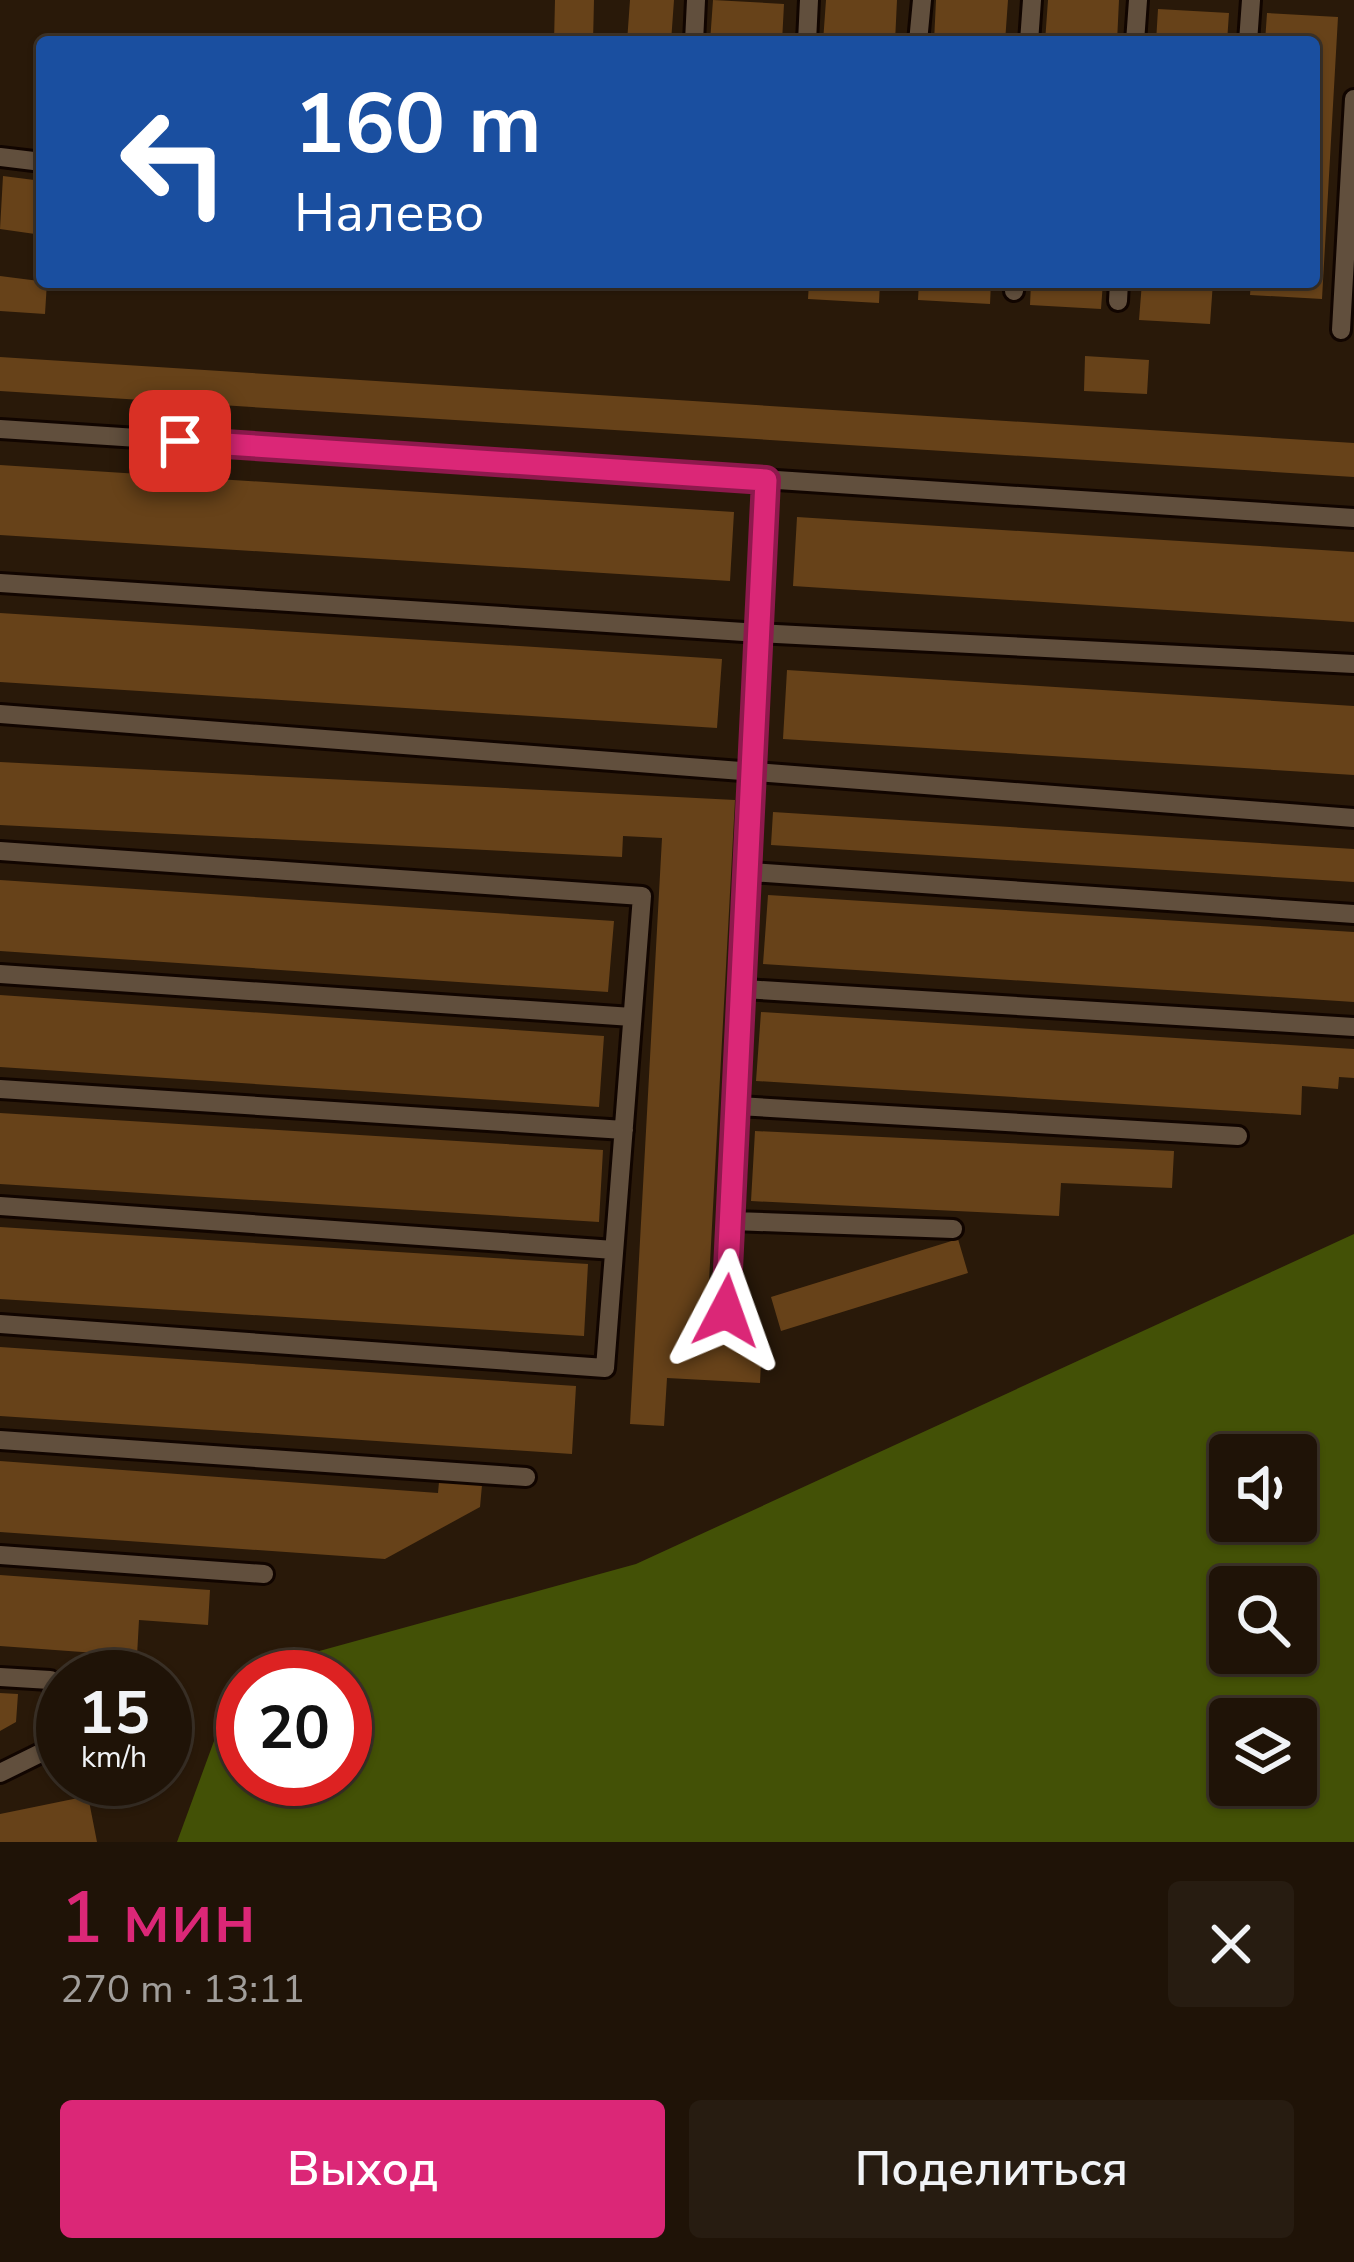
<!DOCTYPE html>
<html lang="ru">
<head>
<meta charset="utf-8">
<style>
  :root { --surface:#1f1307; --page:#271c11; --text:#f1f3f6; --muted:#a19e9b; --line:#3c3228; --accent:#db2777 }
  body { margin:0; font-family:"Nunito Sans",sans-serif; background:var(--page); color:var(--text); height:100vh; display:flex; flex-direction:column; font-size:45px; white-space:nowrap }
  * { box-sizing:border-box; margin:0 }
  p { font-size:39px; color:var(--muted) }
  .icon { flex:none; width:66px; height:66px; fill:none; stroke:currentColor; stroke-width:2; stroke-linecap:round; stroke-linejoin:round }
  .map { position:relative; height:1842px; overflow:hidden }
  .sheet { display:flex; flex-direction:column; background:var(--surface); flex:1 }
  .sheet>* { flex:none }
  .hud { position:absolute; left:36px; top:36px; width:1284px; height:252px; border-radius:12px; box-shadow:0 3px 9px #0004,0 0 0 3px var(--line); background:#1a4fa0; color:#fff; overflow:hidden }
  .fabs { position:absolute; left:1209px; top:1434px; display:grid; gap:24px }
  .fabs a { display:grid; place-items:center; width:108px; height:108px; border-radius:12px; background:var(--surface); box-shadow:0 3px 9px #0004,0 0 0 3px var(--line); font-size:60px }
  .speed { position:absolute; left:36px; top:1650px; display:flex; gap:24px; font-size:60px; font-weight:700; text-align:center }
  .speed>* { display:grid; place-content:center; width:156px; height:156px; border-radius:50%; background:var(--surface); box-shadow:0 3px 9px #0004,0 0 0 3px var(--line); line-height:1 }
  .speed small { font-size:30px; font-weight:400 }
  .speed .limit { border:18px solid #d22; background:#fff; color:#111 }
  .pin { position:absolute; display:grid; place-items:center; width:102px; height:102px; color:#fff; margin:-51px; border-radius:24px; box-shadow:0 6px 18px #0006 }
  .me { position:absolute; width:132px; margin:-66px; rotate:4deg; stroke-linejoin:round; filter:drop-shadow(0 0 9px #0008) }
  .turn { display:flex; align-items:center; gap:42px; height:252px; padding:0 60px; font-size:54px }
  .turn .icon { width:156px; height:156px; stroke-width:2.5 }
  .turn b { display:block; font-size:84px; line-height:102px }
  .round { display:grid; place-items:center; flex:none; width:126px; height:126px; border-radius:12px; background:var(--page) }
  .overview { display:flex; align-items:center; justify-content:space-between; height:204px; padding:0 60px }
  h1 { font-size:72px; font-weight:600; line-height:90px; color:var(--accent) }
  .button { display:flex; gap:24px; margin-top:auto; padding:24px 60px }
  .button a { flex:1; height:138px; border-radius:12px; background:var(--accent); color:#fff; font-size:48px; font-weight:600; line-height:138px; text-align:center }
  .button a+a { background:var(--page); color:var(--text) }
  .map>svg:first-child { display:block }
  .forest { fill:#435106; fill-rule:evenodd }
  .building { fill:#674219 }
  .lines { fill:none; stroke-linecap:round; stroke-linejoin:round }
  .service-casing { stroke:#110500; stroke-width:24 }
  .service { stroke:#614f3d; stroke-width:18 }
  .route-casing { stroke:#8e194d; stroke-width:30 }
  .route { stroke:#db2777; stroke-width:21 }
</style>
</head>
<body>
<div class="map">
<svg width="1354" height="1842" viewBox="0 0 1354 1842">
  <rect width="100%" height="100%" fill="#291909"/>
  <path class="forest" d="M1354,1234v608h-1177l62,-169 397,-109zM1230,1455h66v66h-66zM1230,1587h66v66h-66zM243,1677h102v102h-102zM1230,1719h66v66h-66z"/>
  <path class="building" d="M555,0h39l-1,42h-39z
    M630,0h44l-3,42h-44z
    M713,0l71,4 -2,38h-72z
    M826,0h71l-2,42h-72z
    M936,0h72l-3,42h-71z
    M1048,0h71l-2,42h-72z
    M1158,9l71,4 -2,29h-71z
    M1267,13l71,4 -16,282 -72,-4 1,-13h63v-240h-49z
    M3,176l39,5v54l-42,-6z
    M0,276l47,6 -2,32 -45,-3z
    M809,282h71l-1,21 -71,-4z
    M919,282h72l-1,22 -72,-4z
    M1031,282h72l-2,27 -71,-4z
    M1142,282h71l-3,42 -71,-4z
    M1085,356l64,4 -2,34 -63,-3z
    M0,357l1354,86v34l-1354,-86z
    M0,465l734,47 -4,69 -730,-46z
    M797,517l557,35v70l-561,-36z
    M0,613l722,46 -5,69 -717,-46z
    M787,670l567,36v69l-571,-36z
    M0,762l735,38 -29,537 56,3 -2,43 -93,-5 -3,48 -34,-2 32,-586 -39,-2 -1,21 -622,-32z
    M773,812l581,37v33l-583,-37z
    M0,880l614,41 -6,71 -608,-41z
    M768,895l586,37v70l-591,-38z
    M0,995l604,41 -5,71 -599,-40z
    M761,1012l593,37v29l-15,-1 -1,12 -36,-3 -1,29 -545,-34z
    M0,1113l603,37 -4,72 -599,-38z
    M755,1131l419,20 -2,37 -111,-5 -2,33 -308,-15z
    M0,1227l588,37 -4,72 -584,-37z
    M958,1239l10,34 -187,58 -10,-34z
    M0,1347l576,39 -4,68 -572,-38z
    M0,1461l438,32 1,-11 43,3 -2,22 -95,52 -385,-27z
    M0,1575l210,15 -2,35 -69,-5 -2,36 -137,-10z
    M0,1693l18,1 -2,28 -16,9z
    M88,1796l9,46h-97v-28z"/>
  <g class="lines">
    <g class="service-casing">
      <path id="service" d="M694,42l2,-42
        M807,42l2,-42
        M918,42l4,-42
        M1029,42l3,-42
        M1135,42l3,-42
        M1248,42l3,-42
        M0,157l42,5
        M1014,291l1,-9
        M1118,301l1,-19
        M1341,330l13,-231
        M0,429l1354,89
        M767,480l-34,741 220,8
        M0,583l759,50 595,31
        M0,714l1354,104
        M0,851l642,45 -37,472 -605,-44
        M750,872l604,42
        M0,974l632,43
        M744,989l610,38
        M0,1089l624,41
        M738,1106l500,30
        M0,1206l614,44
        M726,1311l7,-90
        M0,1440l526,37
        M0,1555l264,19
        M0,1677l50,3 13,49
        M0,1773l63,-31"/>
    </g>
    <use href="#service" class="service"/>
  </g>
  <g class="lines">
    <g class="route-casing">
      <path id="route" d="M180,441l586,39 -40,831"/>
    </g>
    <use href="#route" class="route"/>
  </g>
</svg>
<div class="fabs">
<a><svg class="icon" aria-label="sound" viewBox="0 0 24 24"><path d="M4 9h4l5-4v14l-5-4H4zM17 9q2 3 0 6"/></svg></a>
<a><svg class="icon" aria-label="search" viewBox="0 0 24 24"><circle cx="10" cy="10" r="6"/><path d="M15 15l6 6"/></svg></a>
<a><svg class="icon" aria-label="layers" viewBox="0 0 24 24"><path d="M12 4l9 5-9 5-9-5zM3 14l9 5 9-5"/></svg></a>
</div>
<div class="speed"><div>15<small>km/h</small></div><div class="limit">20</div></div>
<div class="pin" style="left:180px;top:441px;background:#d93025"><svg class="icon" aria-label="arrive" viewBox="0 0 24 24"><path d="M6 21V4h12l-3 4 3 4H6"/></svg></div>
<svg class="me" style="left:726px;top:1311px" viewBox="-20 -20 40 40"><path d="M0-17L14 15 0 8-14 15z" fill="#db2777" stroke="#fff" stroke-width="4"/></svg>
<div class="hud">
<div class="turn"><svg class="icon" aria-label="left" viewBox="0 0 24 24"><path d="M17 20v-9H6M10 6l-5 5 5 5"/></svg><div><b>160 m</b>Налево</div></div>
</div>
</div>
<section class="sheet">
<div class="overview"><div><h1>1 мин</h1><p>270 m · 13:11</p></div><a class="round"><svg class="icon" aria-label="close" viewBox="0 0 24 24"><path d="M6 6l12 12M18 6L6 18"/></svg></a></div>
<div class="button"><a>Выход</a><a>Поделиться</a></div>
</section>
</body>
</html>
